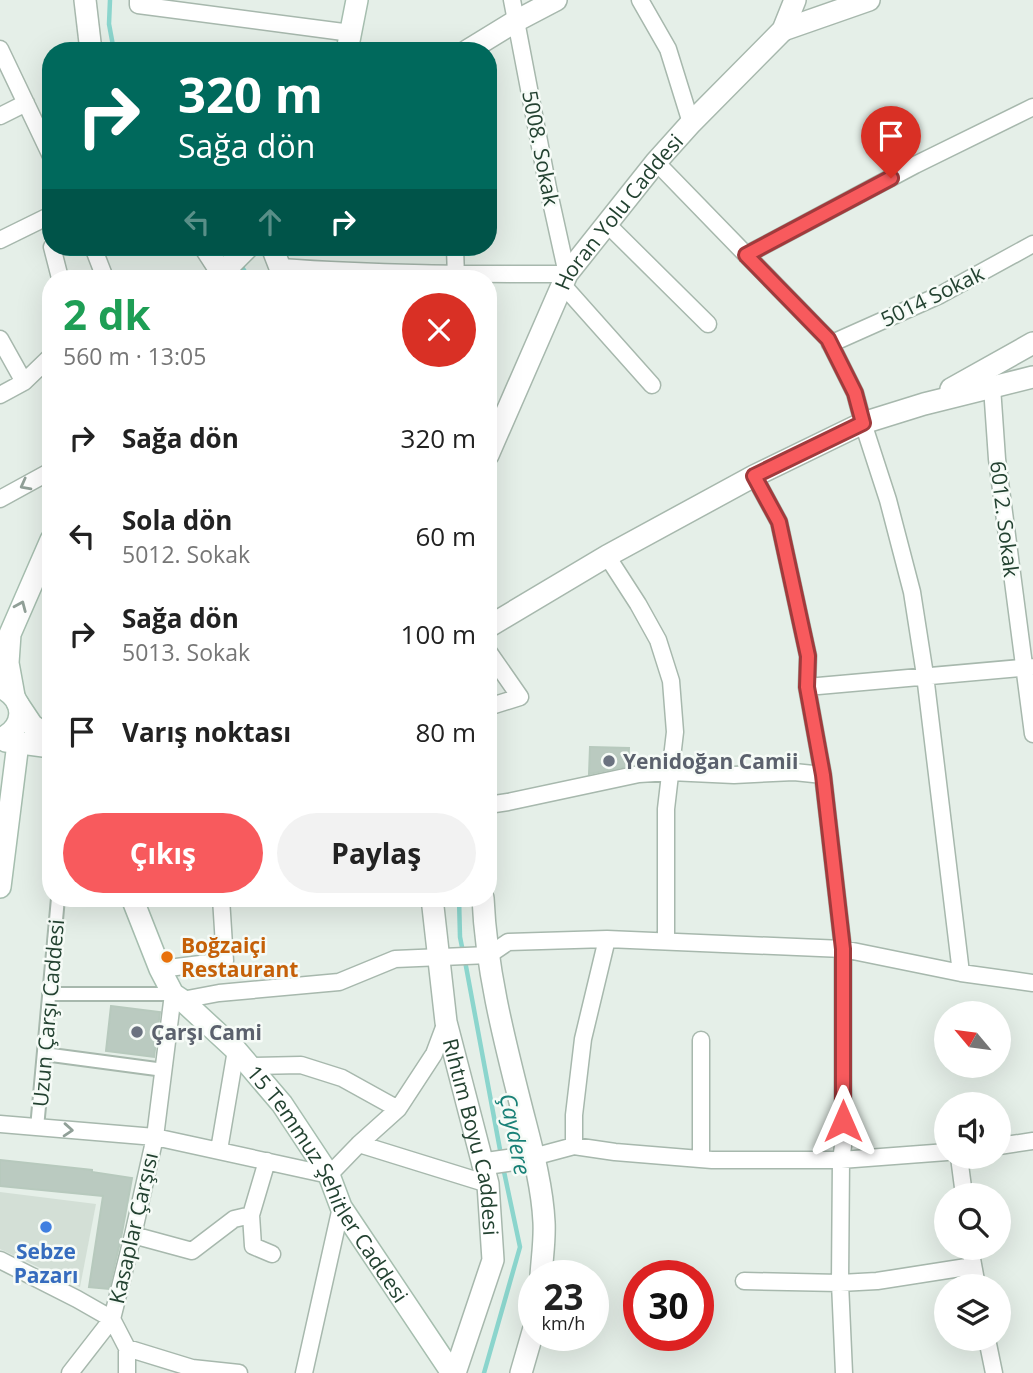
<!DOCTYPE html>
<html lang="tr">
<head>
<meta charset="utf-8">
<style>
  :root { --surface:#fff; --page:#f2f2f2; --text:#222; --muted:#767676; --accent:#f85a5d }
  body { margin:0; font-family:"Open Sans",sans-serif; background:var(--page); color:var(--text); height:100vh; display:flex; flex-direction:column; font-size:26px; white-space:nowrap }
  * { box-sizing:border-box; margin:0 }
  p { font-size:23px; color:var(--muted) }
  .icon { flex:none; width:38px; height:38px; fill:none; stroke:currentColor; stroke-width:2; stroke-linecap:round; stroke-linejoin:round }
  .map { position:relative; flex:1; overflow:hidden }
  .drawer { position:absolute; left:42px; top:270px; width:455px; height:637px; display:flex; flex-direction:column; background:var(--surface); border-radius:28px; box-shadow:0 7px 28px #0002 }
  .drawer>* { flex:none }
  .top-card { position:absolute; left:42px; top:42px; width:455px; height:214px; border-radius:28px; box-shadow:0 7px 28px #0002; background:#00695c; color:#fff; overflow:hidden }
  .needle { width:46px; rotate:299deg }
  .tools { position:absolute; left:934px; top:1001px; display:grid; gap:14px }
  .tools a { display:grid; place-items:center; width:77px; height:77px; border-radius:50%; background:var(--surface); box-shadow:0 7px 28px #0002; font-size:35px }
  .speed { position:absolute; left:518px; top:1260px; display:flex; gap:14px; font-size:35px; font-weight:700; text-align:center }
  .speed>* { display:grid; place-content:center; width:91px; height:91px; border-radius:50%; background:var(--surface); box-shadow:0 7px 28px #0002; line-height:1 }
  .speed small { font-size:18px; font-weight:400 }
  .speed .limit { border:10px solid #d22; background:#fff; color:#111 }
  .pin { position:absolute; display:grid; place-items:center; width:60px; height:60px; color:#fff; margin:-72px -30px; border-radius:50% 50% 50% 0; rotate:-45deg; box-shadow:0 0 7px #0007 }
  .pin .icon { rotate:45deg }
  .me { position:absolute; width:77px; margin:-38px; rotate:0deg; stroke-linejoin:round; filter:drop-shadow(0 0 5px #0008) }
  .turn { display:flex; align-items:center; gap:24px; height:147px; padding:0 21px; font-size:32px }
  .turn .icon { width:91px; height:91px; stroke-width:2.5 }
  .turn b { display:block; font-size:49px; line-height:60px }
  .lanes { display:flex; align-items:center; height:66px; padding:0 21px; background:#0003; justify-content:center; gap:35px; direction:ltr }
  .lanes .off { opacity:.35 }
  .round { display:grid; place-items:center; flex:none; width:74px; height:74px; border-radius:37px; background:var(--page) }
  .head { display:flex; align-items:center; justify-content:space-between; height:119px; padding:0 21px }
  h1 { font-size:42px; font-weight:700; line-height:52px; color:#1e9e55 }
  .button { display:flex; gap:14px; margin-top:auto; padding:14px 21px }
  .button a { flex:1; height:80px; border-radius:42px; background:var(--accent); color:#fff; font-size:28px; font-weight:700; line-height:80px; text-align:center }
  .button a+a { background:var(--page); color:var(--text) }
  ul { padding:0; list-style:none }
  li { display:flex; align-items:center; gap:21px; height:98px; padding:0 21px }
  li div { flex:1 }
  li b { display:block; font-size:26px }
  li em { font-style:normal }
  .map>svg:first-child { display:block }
  .built { fill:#d3dfd6 }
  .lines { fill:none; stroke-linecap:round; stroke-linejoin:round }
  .stream { stroke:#8bd5cd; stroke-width:4.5 }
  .building { fill:#bacac0; stroke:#b7c9bd; stroke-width:2 }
  .pedestrian-casing { stroke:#a7b8ad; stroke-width:16 }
  .minor-casing { stroke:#a7b8ad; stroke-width:19 }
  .tertiary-casing { stroke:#a7b8ad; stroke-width:24 }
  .secondary-casing { stroke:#a6beaf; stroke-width:24 }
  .pedestrian { stroke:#fff; stroke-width:12 }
  .minor { stroke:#fff; stroke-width:16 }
  .tertiary { stroke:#fff; stroke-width:21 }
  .secondary { stroke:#fff; stroke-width:21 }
  .oneway { stroke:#91a098 }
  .route-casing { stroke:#a13a3c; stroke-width:18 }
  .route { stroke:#f85a5d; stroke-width:12 }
  .worship-dot { fill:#6b7280; stroke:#f6fbf7; stroke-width:2.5 }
  .food-dot { fill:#e8710a; stroke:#f6fbf7; stroke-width:2.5 }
  .shop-dot { fill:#3f7fe0; stroke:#f6fbf7; stroke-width:2.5 }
  .labels { text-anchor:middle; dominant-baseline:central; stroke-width:5; stroke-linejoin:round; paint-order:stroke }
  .street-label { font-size:21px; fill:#234231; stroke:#f6fbf7 }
  .worship-label { font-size:21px; font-weight:bold; fill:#5b616d; stroke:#f6fbf7; text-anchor:start }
  .food-label { font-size:21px; font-weight:bold; fill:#c56008; stroke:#f6fbf7; text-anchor:start }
  .shop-label { font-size:21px; font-weight:bold; fill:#366cbe; stroke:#f6fbf7 }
  .water-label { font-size:23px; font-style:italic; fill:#198177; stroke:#f6fbf7 }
</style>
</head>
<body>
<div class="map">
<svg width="1033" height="1373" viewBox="0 0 1033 1373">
  <rect width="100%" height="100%" fill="#e5efe8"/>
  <path class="built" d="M0,1192l96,12 -16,83 -80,-38z"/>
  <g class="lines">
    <path class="stream" d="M110,0l-1,24 5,27
      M240,264l9,14
      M459,898l1,39 3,15
      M465,961l36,194
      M484,1373l36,-126 -17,-80"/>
  </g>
  <path class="building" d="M590,747l39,1 -1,18 -39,8z
    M111,1006l49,6 -6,45 -48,-6z
    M0,1160l92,10v2l40,6 -11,60 -12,51 -20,-2 14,-91 -103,-10z"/>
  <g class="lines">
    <g class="pedestrian-casing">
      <path id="pedestrian" d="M49,994h124
        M44,1054l120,16
        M37,1128l21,-230"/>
    </g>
    <g class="minor-casing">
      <path id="minor" d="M138,0v5l213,28
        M640,0l28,49 23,74
        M0,49l51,107
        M0,116l26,-13
        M656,162l172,177 27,54 8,30 25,77 24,92 13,83 36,298
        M607,224l101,100
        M0,240l51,-25
        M52,247l8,31
        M93,247l12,31
        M455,247l1,31
        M746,255l169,-90 118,-58
        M280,267c96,7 191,7 287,7l-19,-86 -36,-188
        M562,284l90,101
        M0,339l24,43
        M830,344l110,-49 93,-51
        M987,380l5,7 5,72 36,275
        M0,395l24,-13 27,-26
        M754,476l25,46 29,134 -1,31 16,88 20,174v197l-2,14 -1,123 4,90
        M0,499l51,-28
        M607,556l31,48 20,36 13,41 4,51 -9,77v132
        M488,651l32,46 -32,10
        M807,687l224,-20
        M488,805l20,-3 131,-28 31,-2 64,3 60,-3 29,3
        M160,969l65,-8 -4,-63
        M182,1000l37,-7 120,-11 56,-23 94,-4 19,-13 99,-3 236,10 118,24 72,10
        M701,1040v119
        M249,1066l52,-1 41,13 56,31
        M0,1124l155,13 174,38 30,-31 39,-35 36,-55 12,-32
        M359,1144l129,40
        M574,1146v-31l9,-76 24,-100
        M999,1146l34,-5
        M219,1150l17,-100
        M533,1157l41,-11 41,6 97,8h129l106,-8
        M959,1157l5,38
        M251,1215l2,31 19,8
        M133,1235l59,16 42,-32 17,-4 16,-54
        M970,1248l7,38
        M0,1260l77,39 35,20 15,29v25
        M744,1281l96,2 37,-2 96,-15
        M987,1339l7,34
        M127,1348l65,20 47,5
        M70,1373l42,-54 21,-84 22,-98 18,-143
        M304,1373l37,-166"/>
    </g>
    <g class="tertiary-casing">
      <g id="tertiary">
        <path d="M85,0l6,51"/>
        <path d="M783,30l86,-30"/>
        <path d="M467,51l49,-30 40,-21"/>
        <path d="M205,247l20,31"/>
        <path d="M272,247l12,31"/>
        <path d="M951,389l82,-46"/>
        <path id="s1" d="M488,455l79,-181 89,-112 35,-39 92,-93 12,-30"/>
        <path d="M488,627l119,-71 147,-80 109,-53 61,-19 109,-27"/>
        <path id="s2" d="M432,898l14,124 42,162 5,76 -38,113"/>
        <path d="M483,898c3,69 20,137 37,204 10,40 22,80 24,120 1,18 -2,36 -3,54"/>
        <path d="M483,1164l50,-7"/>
        <path d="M521,1373l13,-45"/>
      </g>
    </g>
    <g class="secondary-casing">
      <g id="secondary">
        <path d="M347,51l10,-51"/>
        <path d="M217,278l31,-31"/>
        <path d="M14,696l-6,-33 2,-29 41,-94"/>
        <path d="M18,704l14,21 19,14"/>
        <path d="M0,739c25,-11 27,-38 2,-51"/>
        <path d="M6,741l45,6"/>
        <path d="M0,887l18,-144"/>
        <path id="s3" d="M132,898l28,71 13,25 9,6 54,50 46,54 47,71 12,32 111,166"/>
      </g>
    </g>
    <use href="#pedestrian" class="pedestrian"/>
    <use href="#minor" class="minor"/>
    <use href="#tertiary" class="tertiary"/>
    <use href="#secondary" class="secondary"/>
  </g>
  <defs><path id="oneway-chevron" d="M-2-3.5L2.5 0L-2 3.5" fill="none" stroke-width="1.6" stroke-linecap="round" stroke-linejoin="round" transform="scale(1.75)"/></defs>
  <g class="oneway">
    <use href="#oneway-chevron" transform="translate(25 485) rotate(152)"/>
    <use href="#oneway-chevron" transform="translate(21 606) rotate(-67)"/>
    <use href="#oneway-chevron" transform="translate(68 1130) rotate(4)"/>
  </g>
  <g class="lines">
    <g class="route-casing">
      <path id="route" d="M843,1121v-172l-20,-174 -16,-88 1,-31 -29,-134 -25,-46 109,-53 -8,-30 -27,-54 -82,-84 145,-77"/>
    </g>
    <use href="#route" class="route"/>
  </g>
  <g class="worship-dot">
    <circle cx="609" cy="761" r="7"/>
    <circle cx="137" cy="1032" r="7"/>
  </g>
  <circle class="food-dot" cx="167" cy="957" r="7"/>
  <circle class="shop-dot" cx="46" cy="1227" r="7"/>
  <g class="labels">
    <g class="street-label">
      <text transform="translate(541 148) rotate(79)">5008. Sokak</text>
      <text stroke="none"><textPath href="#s1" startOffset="278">Horan Yolu Caddesi</textPath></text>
      <text transform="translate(932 296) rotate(-26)">5014 Sokak</text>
      <text transform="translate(1005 519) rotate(83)">6012. Sokak</text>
      <text transform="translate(48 1013) rotate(-85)">Uzun Çarşı Caddesi</text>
      <text stroke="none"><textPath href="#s2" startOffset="243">Rıhtım Boyu Caddesi</textPath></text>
      <text stroke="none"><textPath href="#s3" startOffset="352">15 Temmuz Şehitler Caddesi</textPath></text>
      <text transform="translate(133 1228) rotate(-77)">Kasaplar Çarşısı</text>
    </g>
    <g class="worship-label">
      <text x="623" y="761">Yenidoğan Camii</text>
      <text x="151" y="1032">Çarşı Cami</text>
    </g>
    <g class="food-label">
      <text x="181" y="945">Boğzaiçi<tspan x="181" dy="24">Restaurant</tspan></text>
    </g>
    <g class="shop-label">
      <text x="46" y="1251">Sebze<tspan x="46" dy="24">Pazarı</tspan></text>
    </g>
    <g class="water-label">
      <text transform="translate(516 1134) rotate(79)">Çaydere</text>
    </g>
  </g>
</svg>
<div class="tools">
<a><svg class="needle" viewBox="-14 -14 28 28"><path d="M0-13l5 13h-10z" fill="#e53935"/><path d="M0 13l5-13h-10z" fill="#767676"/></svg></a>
<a><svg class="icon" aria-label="sound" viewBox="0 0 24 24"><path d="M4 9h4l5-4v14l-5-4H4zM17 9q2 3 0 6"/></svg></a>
<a><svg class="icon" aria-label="search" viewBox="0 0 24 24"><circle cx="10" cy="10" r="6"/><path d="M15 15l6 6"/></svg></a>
<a><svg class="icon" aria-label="layers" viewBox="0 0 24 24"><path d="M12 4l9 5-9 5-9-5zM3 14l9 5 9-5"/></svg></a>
</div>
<div class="speed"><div>23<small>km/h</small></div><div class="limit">30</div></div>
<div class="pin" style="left:891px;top:178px;background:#d93025"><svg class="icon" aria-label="arrive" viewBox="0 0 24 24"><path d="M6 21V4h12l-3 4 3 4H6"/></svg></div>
<svg class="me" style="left:843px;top:1121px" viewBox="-20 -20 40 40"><path d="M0-17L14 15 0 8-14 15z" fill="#f85a5d" stroke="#fff" stroke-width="4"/></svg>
<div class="top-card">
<div class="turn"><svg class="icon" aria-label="right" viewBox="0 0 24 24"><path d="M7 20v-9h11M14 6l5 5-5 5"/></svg><div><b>320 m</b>Sağa dön</div></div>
<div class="lanes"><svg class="icon off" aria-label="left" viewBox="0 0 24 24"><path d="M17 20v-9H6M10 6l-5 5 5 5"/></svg><svg class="icon off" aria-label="ahead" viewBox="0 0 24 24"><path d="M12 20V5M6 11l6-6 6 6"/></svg><svg class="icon" aria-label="right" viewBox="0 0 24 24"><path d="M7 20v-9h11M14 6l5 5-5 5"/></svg></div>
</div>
<section class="drawer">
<div class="head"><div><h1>2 dk</h1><p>560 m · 13:05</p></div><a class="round" style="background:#d93025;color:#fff"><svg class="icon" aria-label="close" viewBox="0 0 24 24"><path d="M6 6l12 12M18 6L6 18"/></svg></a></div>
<ul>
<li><svg class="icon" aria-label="right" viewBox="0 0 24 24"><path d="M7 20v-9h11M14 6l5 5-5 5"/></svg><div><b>Sağa dön</b></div><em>320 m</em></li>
<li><svg class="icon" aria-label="left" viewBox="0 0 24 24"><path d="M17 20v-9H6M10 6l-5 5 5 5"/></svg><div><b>Sola dön</b><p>5012. Sokak</p></div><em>60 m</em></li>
<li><svg class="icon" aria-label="right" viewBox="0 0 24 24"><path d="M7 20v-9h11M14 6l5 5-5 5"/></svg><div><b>Sağa dön</b><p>5013. Sokak</p></div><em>100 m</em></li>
<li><svg class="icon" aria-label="arrive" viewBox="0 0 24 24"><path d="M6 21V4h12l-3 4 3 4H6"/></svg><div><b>Varış noktası</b></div><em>80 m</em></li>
</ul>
<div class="button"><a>Çıkış</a><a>Paylaş</a></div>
</section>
</div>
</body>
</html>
